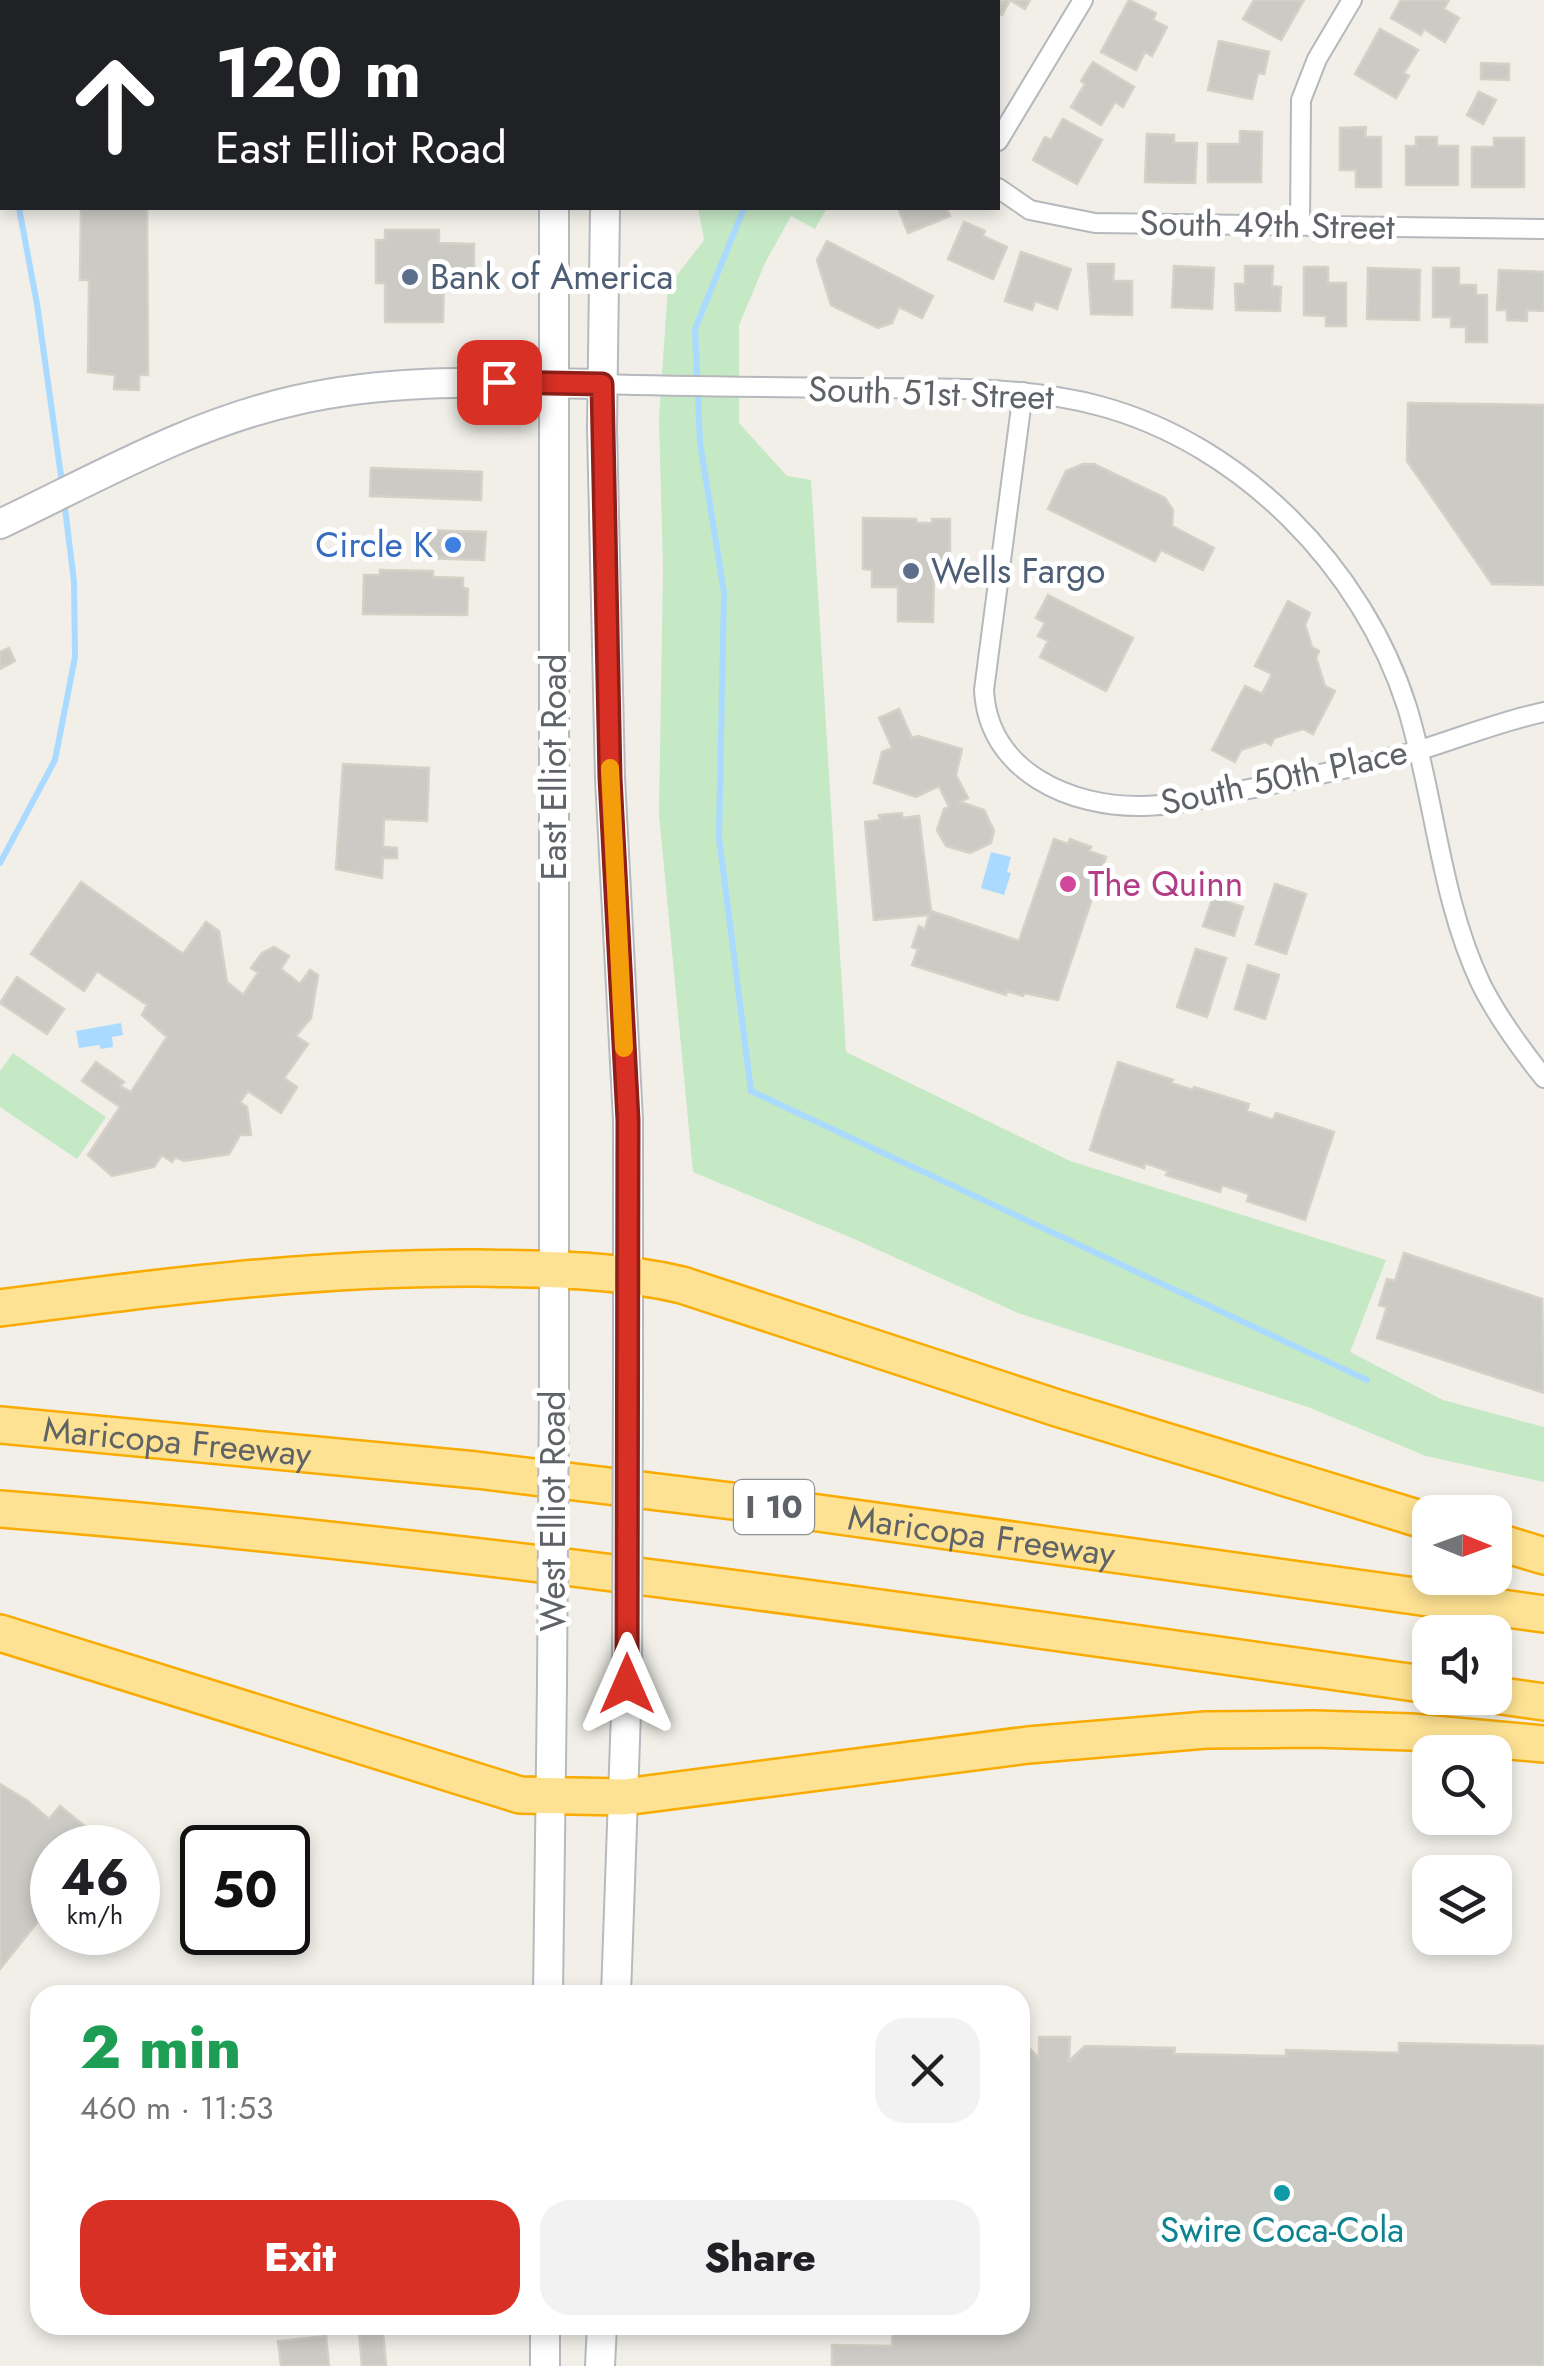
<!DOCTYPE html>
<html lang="en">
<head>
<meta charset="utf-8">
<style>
  :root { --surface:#fff; --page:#f2f2f2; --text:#202124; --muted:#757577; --accent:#d93025 }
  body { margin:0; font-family:Jost,sans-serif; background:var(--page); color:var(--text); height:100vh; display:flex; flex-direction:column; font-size:38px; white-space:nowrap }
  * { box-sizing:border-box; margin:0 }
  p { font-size:32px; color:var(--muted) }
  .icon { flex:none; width:55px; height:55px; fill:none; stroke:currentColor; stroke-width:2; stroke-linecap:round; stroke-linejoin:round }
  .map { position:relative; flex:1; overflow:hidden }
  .sheet { position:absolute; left:30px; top:1985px; width:1000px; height:350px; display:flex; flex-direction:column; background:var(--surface); border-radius:30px; box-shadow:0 5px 15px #0003 }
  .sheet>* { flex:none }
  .hud { position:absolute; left:0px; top:0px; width:1000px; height:210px; box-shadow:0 5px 15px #0003; background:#202124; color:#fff; overflow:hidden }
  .needle { width:65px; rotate:91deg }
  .tools { position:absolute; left:1412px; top:1495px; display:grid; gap:20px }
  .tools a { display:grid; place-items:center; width:100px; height:100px; border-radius:20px; background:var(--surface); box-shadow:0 5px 15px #0003; font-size:50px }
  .speed { position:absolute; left:30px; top:1825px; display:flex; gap:20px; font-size:50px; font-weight:700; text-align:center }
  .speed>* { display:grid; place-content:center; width:130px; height:130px; border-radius:50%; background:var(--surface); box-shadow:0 5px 15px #0003; line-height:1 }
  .speed small { font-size:25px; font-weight:400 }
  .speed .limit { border:5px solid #111; border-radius:15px; background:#fff; color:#111 }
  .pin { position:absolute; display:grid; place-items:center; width:85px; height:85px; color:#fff; margin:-42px; border-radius:20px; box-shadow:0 5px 15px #0006 }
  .me { position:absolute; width:110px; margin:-55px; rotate:0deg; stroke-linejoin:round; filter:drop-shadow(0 0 8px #0008) }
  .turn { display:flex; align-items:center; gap:35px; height:210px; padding:0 50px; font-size:45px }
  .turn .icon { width:130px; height:130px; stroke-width:2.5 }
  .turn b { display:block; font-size:70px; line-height:85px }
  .round { display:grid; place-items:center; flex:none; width:105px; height:105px; border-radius:30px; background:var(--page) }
  .summary { display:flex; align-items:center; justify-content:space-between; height:170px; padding:0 50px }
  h1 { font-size:60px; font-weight:800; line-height:75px; color:#1e9e55 }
  .primary-button { display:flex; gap:20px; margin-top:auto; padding:20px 50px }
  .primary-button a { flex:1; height:115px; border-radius:30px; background:var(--accent); color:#fff; font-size:40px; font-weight:800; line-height:115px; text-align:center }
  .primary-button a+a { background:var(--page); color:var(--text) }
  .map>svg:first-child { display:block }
  .green { fill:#c5e8c5 }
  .water { fill:#aadaff }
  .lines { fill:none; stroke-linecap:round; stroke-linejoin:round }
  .stream { stroke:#aadaff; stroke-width:6 }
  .building { fill:#cccac5; stroke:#d6d1c6; stroke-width:2.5 }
  .street-casing { stroke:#b5b8bc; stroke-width:22 }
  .secondary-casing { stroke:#b6babf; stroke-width:32 }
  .highway-casing { stroke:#f9ab00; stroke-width:40 }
  .street { stroke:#fff; stroke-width:18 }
  .secondary { stroke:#fff; stroke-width:28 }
  .highway { stroke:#fde293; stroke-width:35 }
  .secondary-bridge-casing { stroke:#b6babf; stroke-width:32; stroke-linecap:butt }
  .secondary-bridge { stroke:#fff; stroke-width:28 }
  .route-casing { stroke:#8d1f18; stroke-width:25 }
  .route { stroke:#d93025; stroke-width:18 }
  .slow { stroke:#f59e0b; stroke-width:18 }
  .service-dot { fill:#5c6f8a; stroke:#fff; stroke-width:4 }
  .shop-dot { fill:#3f7fe0; stroke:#fff; stroke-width:4 }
  .hotel-dot { fill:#d1479c; stroke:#fff; stroke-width:4 }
  .culture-dot { fill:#0f9aa8; stroke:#fff; stroke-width:4 }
  .labels { text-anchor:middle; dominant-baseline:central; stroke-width:10; stroke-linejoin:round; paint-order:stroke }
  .shield { fill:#fff; stroke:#8f9295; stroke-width:2.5 }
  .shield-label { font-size:32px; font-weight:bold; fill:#5f6368 }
  .street-label { font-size:35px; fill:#5f6368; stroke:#fff }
  .service-label { font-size:35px; fill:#4e5e75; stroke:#fff; text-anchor:start }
  .shop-label { font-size:35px; fill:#366cbe; stroke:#fff; text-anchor:end }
  .hotel-label { font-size:35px; fill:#b23c85; stroke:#fff; text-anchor:start }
  .culture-label { font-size:35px; fill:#0d838f; stroke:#fff }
</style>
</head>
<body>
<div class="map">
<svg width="1544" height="2366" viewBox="0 0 1544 2366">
  <rect width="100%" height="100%" fill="#f1efe8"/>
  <path class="green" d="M698,208h129l-12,21 -24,-13 -26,47 -26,62v98l48,53 24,4 35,572 224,109 316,99 -36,92 93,48 101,27v55l-118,-26 -118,-49 -290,-94 -166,-75 -159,-66 -34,-358 4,-245 -4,-151 9,-131 36,-47z
    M13,1053l93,64 -29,42 -77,-52v-36z"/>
  <path class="water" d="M991,852l20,5 -4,15 4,1 -7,22 -23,-7z
    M121,1023l2,12 -11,2 1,10 -12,2 -2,-4 -20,3 -3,-17z"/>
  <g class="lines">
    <path class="stream" d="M13,2l1,-2
      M861,2l1,-2
      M19,208l18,96 25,179
      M744,208l-49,121 5,114 24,149 -5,245 32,254 616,289
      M0,863l55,-103 20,-103 -1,-75 -10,-82"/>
  </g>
  <path class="building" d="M114,0h133l-133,2z
    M975,0h55l-5,9 -15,-9 -8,15 -4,-3v-10z
    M1129,0l27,13 -3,7 14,7 -15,29 -7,-4 -9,18 -35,-18z
    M1254,0h50l-23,40 -38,-21z
    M1401,0h48l-5,9 15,9 -14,24 -21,-13 -3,6 -30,-17z
    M1380,29l38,21 -14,23 5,3 -13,22 -41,-24z
    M1219,41l50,11 -5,22 -6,-1 -6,26 -44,-9z
    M1093,62l41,25 -11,20 -8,-5 -14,23 -30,-18 14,-23 -4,-3z
    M1481,63l28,1v16l-28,-1z
    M1479,92l17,8 -13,24 -16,-9z
    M1063,119l39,21 -25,44 -44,-24 12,-23 6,3z
    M1366,127l-1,10h16v50h-25v-17h-16v-42z
    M1240,131l22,1 -1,50h-53v-38h32z
    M1147,134l27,1v8h23l-2,40 -50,-1z
    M1416,137h21v9h21v39h-52v-39h10z
    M1494,138h30v49h-52v-40h22z
    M81,208h66l1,167h-9v15l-25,-1 1,-14 -27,-3 1,-92h-9z
    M898,208h48l4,8 -42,17z
    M964,222l21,9 -2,5 24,11 -14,32 -45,-20z
    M385,230h54v13l35,1v27h-30l-1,51h-58v-39h-9v-43h9z
    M827,241l106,55 -11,22 -23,-11 -7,16 -14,5 -47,-23 -14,-45z
    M1021,252l50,17 -14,40 -22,-8 -3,9 -27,-9z
    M1088,264h26l-1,17h19v34l-41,-1z
    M1174,266l40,2 -2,41 -40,-2z
    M1245,266h28l-1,20 9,1 -1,24 -44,-1 -1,-26h10z
    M1304,267h24v16h18v43h-20v-10l-22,-1z
    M1368,268l52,2 -1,50 -52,-1z
    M1433,268h26v17h17v10h11v47h-21v-15h-15v-10h-18z
    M1499,270l45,2v39l-17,-1v11l-20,-1v-10h-10z
    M1408,403l136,2v180l-52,-1 -85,-123z
    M1083,464h11l71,34 8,12 -1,16 42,22 -11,22 -42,-20 -6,11 -107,-52 18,-38z
    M371,468l111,4 -1,28 -111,-4z
    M863,518l53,1 1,4h15v-4h18v55l-16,-1 -1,49 -35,-1v-34h-26v-17l-9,-1z
    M422,530l64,2 -2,28 -63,-2z
    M380,570l53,1v6l30,1v10l5,1 -1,26 -104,-1 1,-39h16z
    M1048,595l85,43 -27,53 -66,-34 8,-16 -10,-5 7,-13 -9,-5z
    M1288,601l22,12 -5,12 7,22 7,4 -3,7 9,28 10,5 -22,43 -10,-5 -29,9 -3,7 -6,-3 -24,8 -6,12 -23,-12 33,-64 17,8 10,-20 -17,-8z
    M9,648l6,13 -15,8v-17z
    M899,709l13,29 6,-2 44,13 -6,26 12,23 -8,4 24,8 10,21 -3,12 -21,10 -24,-7 -9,-16 7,-21 5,-2 -10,-21 -23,11 -42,-14 8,-31 10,-4 -13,-30z
    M343,764l86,4 -2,53 -43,-2 -1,28 14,1v10h-14l-1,20 -46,-9z
    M902,813v5l17,-2 12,95 88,30 35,-102 14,5 2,-5 21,8 -2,4 17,6 -48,143 -34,-7 -1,3 -16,-5 -1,4 -94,-30 6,-16 -6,-2 7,-21 6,3 4,-14 -55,5 -9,-98 15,-2 -1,-5z
    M81,882l102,72 23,-32 13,9 8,51 16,13 15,-22 -7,-5 11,-15 12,-6 15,9 -8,13 19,15 10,-14 8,5 -7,43 -15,18 12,8 -24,34 13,9 -16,26 -33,-22 -8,11 7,5 4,28h-11l-11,19 -45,7 -9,-4 -3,5 -10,-7 -8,12 -42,9 -24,-21 32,-48 -38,-26 14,-19 28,20 -4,4 11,6 36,-55 -25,-22 5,-10 -50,-34 -13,20 -53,-37z
    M1275,884l31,10 -20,60 -30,-10z
    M1213,897l30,10 -9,29 -31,-10z
    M1196,949l30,9 -19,59 -30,-10z
    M1248,965l31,10 -14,44 -30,-10z
    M17,977l47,32 -17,25 -47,-31z
    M1118,1062l55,18 -2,3 22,7 1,-3 55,17 -2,7 26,9 3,-7 58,19 -29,88 -58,-19 2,-7 -27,-9 -2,7 -54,-17 2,-4 -23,-8 -1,5 -54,-18z
    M1404,1253l138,46 2,94 -167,-55 10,-31 -8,-2 8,-26 8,2z
    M0,1784l28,17 21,18 11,-13 43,35 -5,7h-46v56l-52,65z
    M1039,2037h31l-1,24 16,-15 90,2 -1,6 112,2v-6l113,3v-10l145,3v320h-712v-21l60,1 1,-21h127v-280h6l13,13z
    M383,2331l3,35h-24l-3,-33z
    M326,2336l3,30h-48l-3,-25z"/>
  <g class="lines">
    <g class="street-casing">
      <path id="street" d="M755,2v-2
        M998,141l85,-141
        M998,188l32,22 65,13 449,6
        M1300,226l1,-126 16,-41 35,-59
        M603,384c90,3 181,3 272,4 75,1 152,-2 225,18 142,38 263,162 307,301 28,91 33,191 74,277 17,34 40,65 63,94
        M1023,392l-39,298c4,81 86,118 160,116 35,-1 70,-10 105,-17 57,-12 115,-23 171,-39 42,-13 81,-29 124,-38"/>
    </g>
    <g class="secondary-casing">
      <path id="secondary" d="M607,0v2
        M554,2l1,-2
        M605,208l-3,220 8,350 18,342v263
        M0,524c97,-46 192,-101 297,-124 101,-23 203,-17 306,-16
        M554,1382v-1174
        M548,1995l4,-311
        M616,1995l11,-311
        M545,2366v-41
        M600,2366l2,-41"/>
    </g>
    <g class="highway-casing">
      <g id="highway">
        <path d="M0,1308c159,-21 318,-41 478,-40 68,1 136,1 204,17l375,123 373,114"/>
        <path id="s1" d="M0,1425l476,45 256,31 812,113"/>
        <path d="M0,1509c479,38 954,109 1430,176"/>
        <path d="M1495,1541l49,15"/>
        <path d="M0,1633l520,162 104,2 404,-52 178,-15 108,-1 97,3 133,12"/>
        <path d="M1495,1695l49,7"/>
      </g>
    </g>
    <use href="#street" class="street"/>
    <use href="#secondary" class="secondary"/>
    <use href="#highway" class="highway"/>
    <g class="secondary-bridge-casing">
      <path id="secondary-bridge" d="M552,1684l2,-302
        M627,1684l1,-301"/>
    </g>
    <use href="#secondary-bridge" class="secondary-bridge"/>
  </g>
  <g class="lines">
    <g class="route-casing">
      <path id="route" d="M499,382l103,2 8,394 18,342 -1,564"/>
    </g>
    <use href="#route" class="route"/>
    <path class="slow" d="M610,768l14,280"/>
  </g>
  <g class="service-dot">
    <circle cx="410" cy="277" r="10"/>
    <circle cx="911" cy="571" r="10"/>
  </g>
  <circle class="shop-dot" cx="453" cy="545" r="10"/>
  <circle class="hotel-dot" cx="1068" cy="884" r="10"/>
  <circle class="culture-dot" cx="1282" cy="2193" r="10"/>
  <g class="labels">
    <rect class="shield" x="734" y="1480" width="80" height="54" rx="8"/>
    <g class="shield-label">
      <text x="774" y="1507">I 10</text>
    </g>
    <g class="street-label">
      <text transform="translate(1267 225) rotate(1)">South 49th Street</text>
      <text transform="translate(931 393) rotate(2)">South 51st Street</text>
      <text transform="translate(554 767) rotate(-90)">East Elliot Road</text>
      <text transform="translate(1284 777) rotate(-12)">South 50th Place</text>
      <text stroke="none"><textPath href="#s1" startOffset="178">Maricopa Freeway</textPath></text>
      <text transform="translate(553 1511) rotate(-90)">West Elliot Road</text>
      <text stroke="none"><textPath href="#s1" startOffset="988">Maricopa Freeway</textPath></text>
    </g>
    <g class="service-label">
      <text x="430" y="277">Bank of America</text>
      <text x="931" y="571">Wells Fargo</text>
    </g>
    <g class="shop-label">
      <text x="433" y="545">Circle K</text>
    </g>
    <g class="hotel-label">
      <text x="1088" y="884">The Quinn</text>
    </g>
    <g class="culture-label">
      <text x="1282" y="2230">Swire Coca-Cola</text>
    </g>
  </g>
</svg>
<div class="tools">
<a><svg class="needle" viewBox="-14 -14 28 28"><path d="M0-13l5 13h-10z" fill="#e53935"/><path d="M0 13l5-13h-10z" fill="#757577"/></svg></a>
<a><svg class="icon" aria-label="sound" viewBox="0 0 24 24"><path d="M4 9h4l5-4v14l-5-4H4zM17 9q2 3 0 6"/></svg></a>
<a><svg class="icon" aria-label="search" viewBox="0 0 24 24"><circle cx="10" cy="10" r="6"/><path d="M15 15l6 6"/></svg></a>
<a><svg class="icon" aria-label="layers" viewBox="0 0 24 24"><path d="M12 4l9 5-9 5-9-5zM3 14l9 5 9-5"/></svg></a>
</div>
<div class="speed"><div>46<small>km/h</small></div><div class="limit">50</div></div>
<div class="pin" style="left:499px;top:382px;background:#d93025"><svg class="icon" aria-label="arrive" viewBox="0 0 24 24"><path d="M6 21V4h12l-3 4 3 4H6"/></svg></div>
<svg class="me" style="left:627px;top:1684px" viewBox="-20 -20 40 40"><path d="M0-17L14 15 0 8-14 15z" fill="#d93025" stroke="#fff" stroke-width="4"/></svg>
<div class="hud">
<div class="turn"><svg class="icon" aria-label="ahead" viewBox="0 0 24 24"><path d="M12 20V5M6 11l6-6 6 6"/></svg><div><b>120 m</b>East Elliot Road</div></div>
</div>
<section class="sheet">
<div class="summary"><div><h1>2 min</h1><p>460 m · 11:53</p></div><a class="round"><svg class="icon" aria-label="close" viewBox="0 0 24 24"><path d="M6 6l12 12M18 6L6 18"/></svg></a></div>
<div class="primary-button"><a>Exit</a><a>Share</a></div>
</section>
</div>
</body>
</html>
